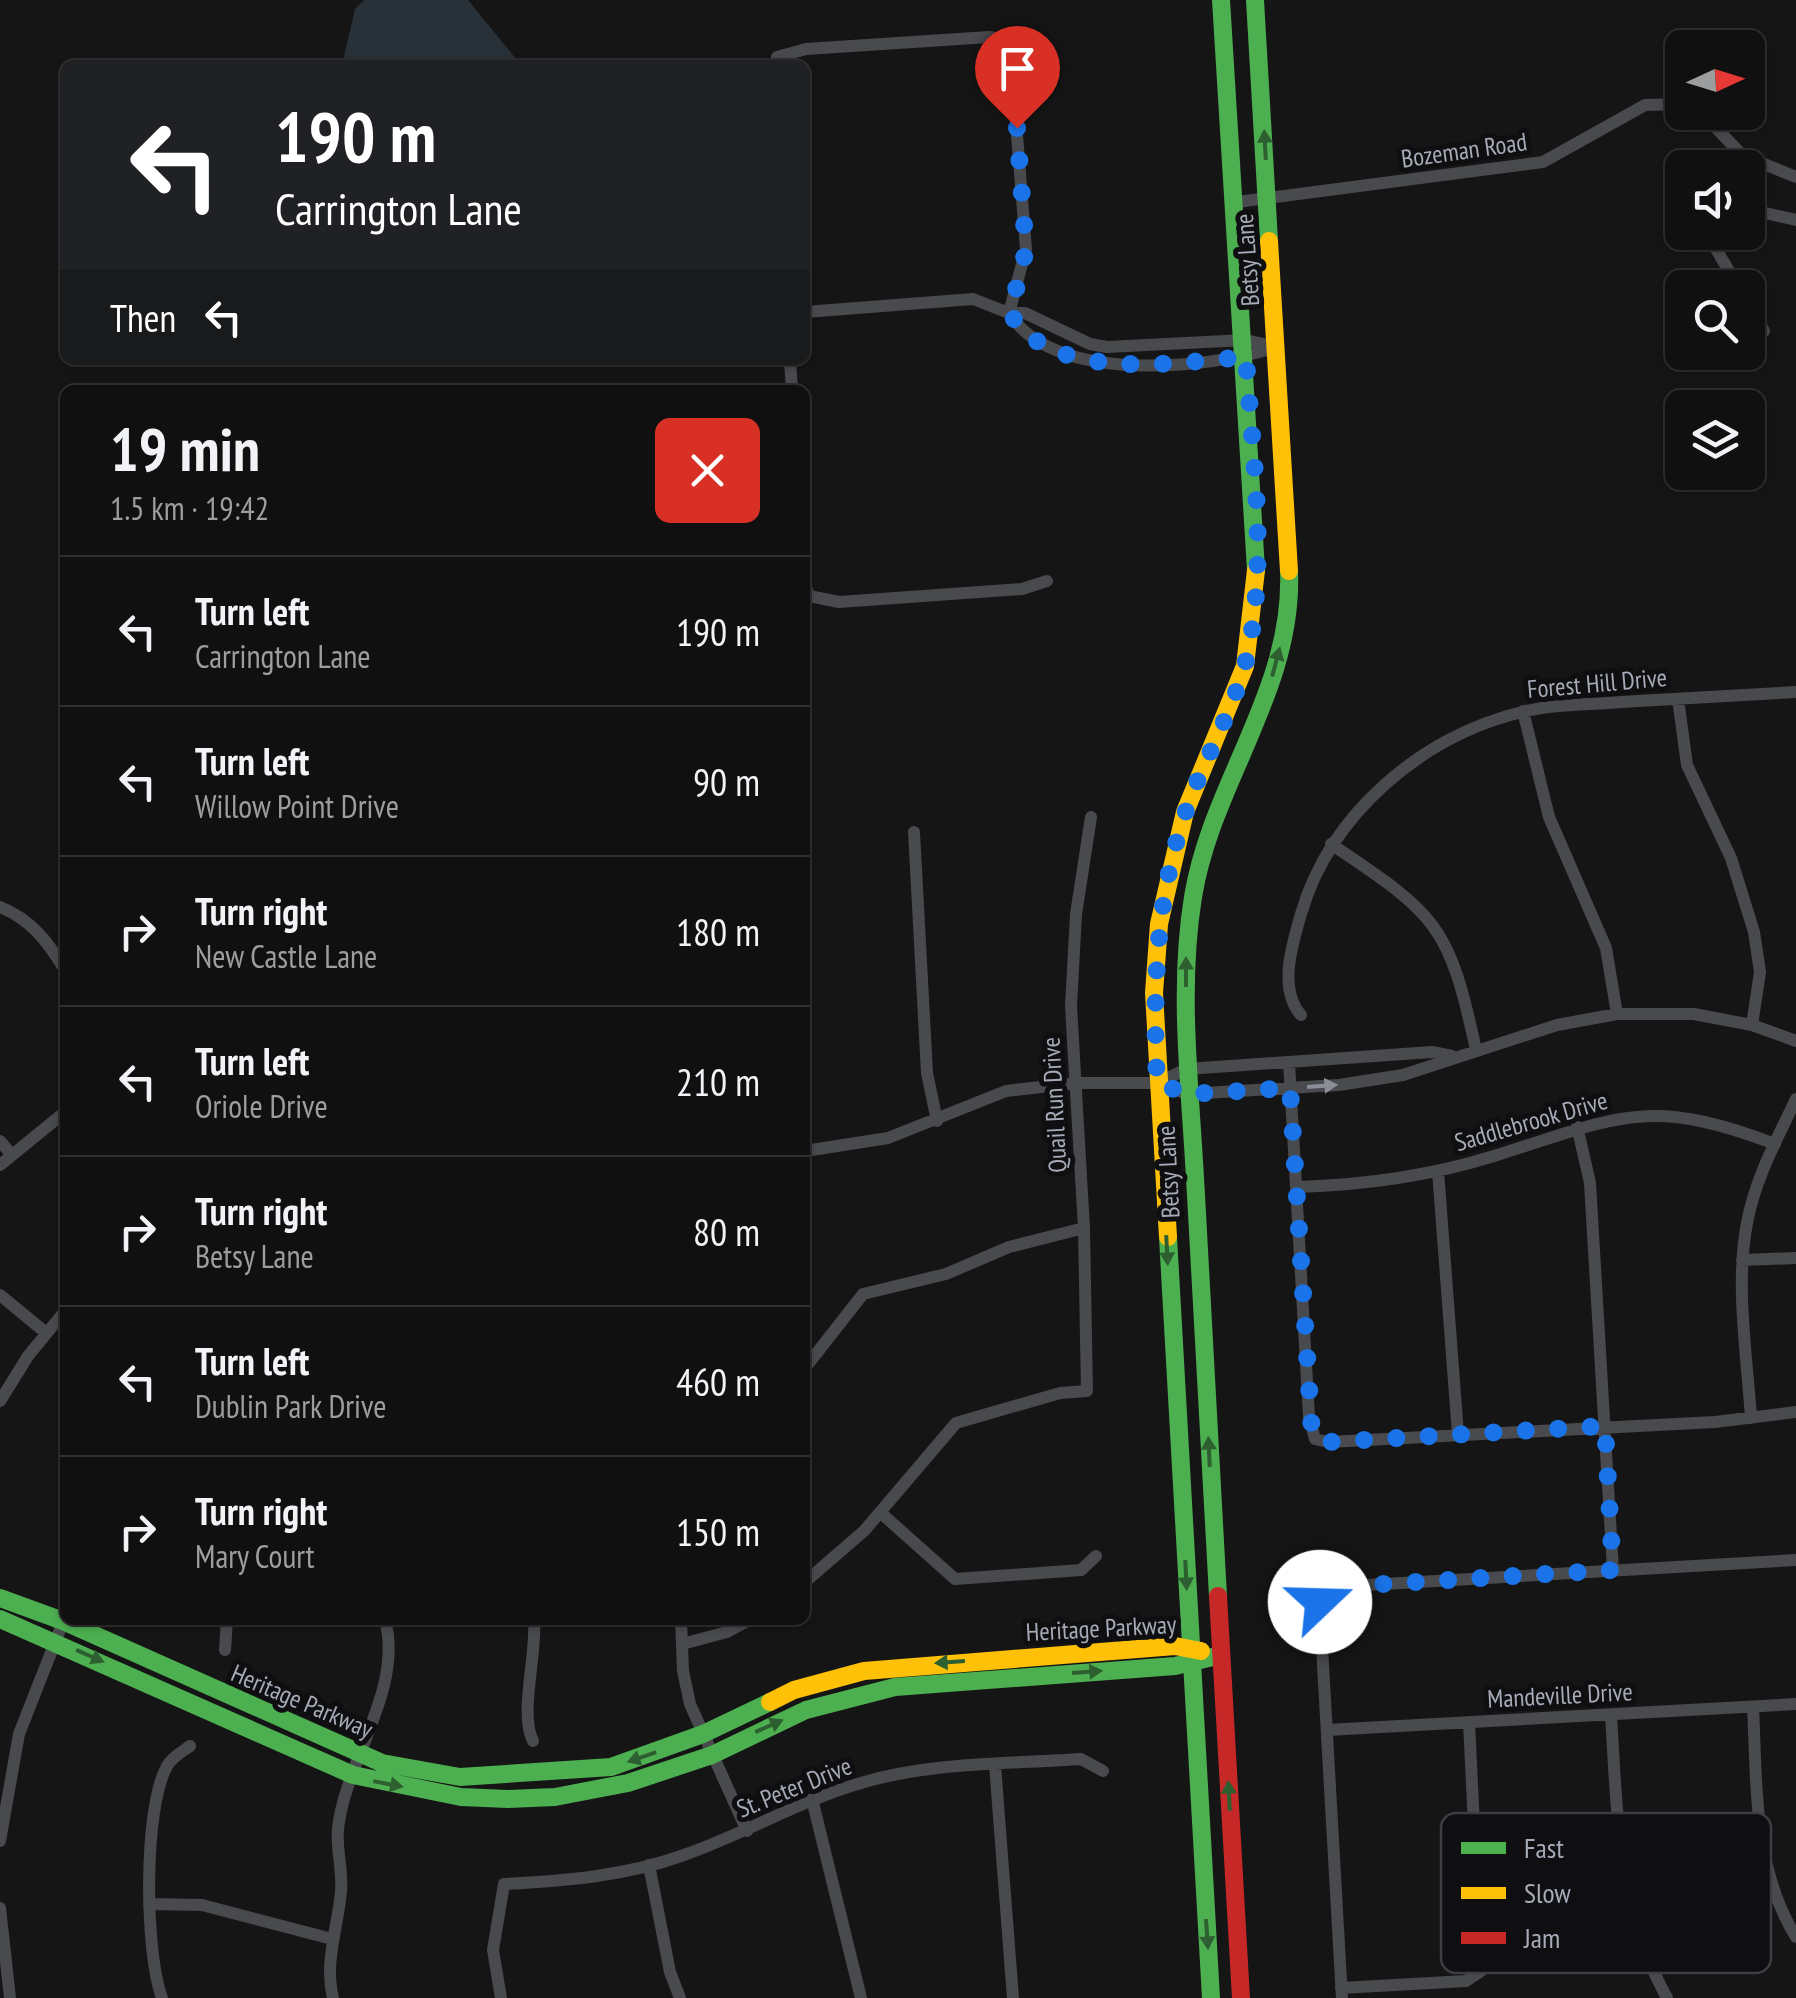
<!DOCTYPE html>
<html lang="en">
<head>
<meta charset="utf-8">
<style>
  :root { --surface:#101010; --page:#191919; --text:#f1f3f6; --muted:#9c9d9f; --line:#303030 }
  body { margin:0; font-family:"PT Sans Narrow",sans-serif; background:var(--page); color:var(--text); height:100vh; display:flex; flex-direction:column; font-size:38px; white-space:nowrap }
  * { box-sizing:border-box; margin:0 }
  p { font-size:32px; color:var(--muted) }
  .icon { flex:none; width:55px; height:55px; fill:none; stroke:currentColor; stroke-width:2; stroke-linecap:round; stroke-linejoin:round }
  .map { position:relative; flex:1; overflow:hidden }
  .drawer { position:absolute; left:60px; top:385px; width:750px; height:1240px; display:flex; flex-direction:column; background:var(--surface); border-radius:15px; box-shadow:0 2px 8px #0004,0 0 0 2px var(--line) }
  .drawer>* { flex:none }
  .top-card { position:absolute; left:60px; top:60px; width:750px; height:305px; border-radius:15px; box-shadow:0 2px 8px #0004,0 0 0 2px var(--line); background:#202124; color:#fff; overflow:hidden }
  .needle { width:65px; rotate:86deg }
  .buttons { position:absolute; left:1665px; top:30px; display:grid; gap:20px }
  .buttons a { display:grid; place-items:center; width:100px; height:100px; border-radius:15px; background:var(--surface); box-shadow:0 2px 8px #0004,0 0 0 2px var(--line); font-size:50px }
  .pin { position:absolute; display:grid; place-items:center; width:85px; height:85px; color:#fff; margin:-102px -42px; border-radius:50% 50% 50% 0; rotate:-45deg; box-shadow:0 0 10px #0007 }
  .pin .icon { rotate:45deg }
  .me { position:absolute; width:110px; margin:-55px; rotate:69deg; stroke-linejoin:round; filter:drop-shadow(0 0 8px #0008) }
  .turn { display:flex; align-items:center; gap:35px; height:210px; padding:0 50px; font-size:45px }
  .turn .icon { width:130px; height:130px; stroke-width:2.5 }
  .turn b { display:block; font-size:70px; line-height:85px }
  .then { display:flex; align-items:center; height:95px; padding:0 50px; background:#0003; gap:20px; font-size:38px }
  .round { display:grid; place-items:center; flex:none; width:105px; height:105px; border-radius:15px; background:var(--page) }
  .overview { display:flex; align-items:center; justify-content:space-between; height:170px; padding:0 50px }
  h1 { font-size:60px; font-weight:700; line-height:75px }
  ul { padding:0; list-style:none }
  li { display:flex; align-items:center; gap:30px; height:150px; padding:0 50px; border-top:2px solid var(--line) }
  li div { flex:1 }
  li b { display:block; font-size:38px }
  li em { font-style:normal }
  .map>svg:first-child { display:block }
  .water { fill:#283038 }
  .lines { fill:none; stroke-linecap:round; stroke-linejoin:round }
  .street { stroke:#494a4e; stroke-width:12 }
  .fast { stroke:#4caf50; stroke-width:18 }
  .slow { stroke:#ffc107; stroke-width:18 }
  .jam { stroke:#c62828; stroke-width:18 }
  .oneway { fill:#2e5f30 }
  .oneway2 { fill:#8a8e98 }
  .route { stroke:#1a73e8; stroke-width:18; stroke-dasharray:0 32.4 }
  .labels { text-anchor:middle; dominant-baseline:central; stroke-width:10; stroke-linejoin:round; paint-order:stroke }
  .street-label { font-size:25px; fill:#a6abb7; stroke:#0f0f11 }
  .key { fill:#0f0f11; stroke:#3c3e43; stroke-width:2.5 }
  .key-label { font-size:28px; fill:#a6abb7 }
</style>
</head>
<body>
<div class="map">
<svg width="1796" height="1998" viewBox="0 0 1796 1998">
  <rect width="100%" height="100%" fill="#151515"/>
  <path class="water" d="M364,0h104l53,65h-179l13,-56z"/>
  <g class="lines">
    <path class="street" d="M777,57l29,-8 183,-12 12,2 9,8 16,202 -17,64
      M1701,112l41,43 54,22
      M1237,202l306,-40 102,-57 37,-1
      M1748,209l48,11
      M1714,232l2,17 23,39
      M1748,302l16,29
      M805,312l168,-13 36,14h16l65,31 17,3 138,-7 32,7c-68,22 -224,38 -268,-34
      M790,360l2,30
      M805,584l4,12 30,6 183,-13 25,-8
      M1678,699l9,66 44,93 23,74 6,40 -8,53
      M1523,711l26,106 57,131 11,66
      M914,832l13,241 10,48
      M1331,844c106,71 118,80 145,206
      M0,907c31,12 48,35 65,63
      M1301,1015c-23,-26 -9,-70 0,-101 29,-100 121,-178 221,-202 32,-8 66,-7 99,-10 58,-3 117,-7 175,-10
      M1289,1062l20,355 6,22 13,3 387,-20 81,-10
      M1157,1083l30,-14 245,-17 20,4
      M1577,1126l13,57 23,387
      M0,1141l11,13
      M805,1151l83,-13 118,-47 69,-8h82l31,11 151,-9 64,-10 154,-50 60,-11h77l58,11 44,16
      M0,1165l65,-53
      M1438,1171l20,263
      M1297,1187c66,-2 133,-11 197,-31 122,-38 153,-61 281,-12
      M1742,1260l54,-2
      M0,1295l45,37
      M805,1368l58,-74 83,-20 63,-27 75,-19
      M0,1401l28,-45 37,-45
      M1751,1418c-4,-63 -16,-133 -4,-195 8,-44 30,-84 49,-124
      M881,1513l74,66 126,-9 15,-14
      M805,1582l59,-51 92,-108 104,-30 27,-2 -3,-163 -13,-222 5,-92 15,-97
      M681,1620l2,51 7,33 57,127
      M686,1643l41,-11 22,-12
      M225,1650l2,-30
      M1753,1707c4,78 0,161 43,230
      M1611,1715c6,99 7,194 56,283
      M1327,1730l469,-26
      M533,1741c-14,-27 4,-86 1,-121
      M995,1765l18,233
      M812,1799l49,199
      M0,1841l19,-107 46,-117
      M649,1865l21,107 10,26
      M149,1904l53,1 130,34
      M0,1908l10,90
      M1341,1988l125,-7 15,-10 -12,-249
      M162,1998c-17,-46 -19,-188 5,-232 4,-8 16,-15 23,-20
      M333,1998c-9,-36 5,-71 8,-107 2,-20 -5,-42 -3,-62 7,-68 66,-140 47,-209
      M501,1998l-8,-48 11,-66c61,-3 122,-8 180,-29 60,-21 115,-54 177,-72 70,-21 147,-19 220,-24l22,12
      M1342,1998l-22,-386 4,-19 9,-6 463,-27"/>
    <path class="fast" d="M1221,0l35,570
      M1255,0l14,241
      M1168,1237l43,761
      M1218,1596c-8,-140 -15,-279 -23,-418 -5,-93 -17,-189 -2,-281 18,-113 101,-207 96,-326
      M0,1598l63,23 319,142 78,14 151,-10 92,-33 67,-32
      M0,1619l353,156 108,22 47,2 47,-2 73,-14 84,-28 94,-45 89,-23 280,-21 46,-11"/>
    <path class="slow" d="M1269,241l20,330
      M1168,1237l-14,-244 5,-69 26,-112 60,-146 11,-96
      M770,1702l24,-12 70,-19 311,-25 26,5"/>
    <path class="jam" d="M1218,1596l23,402"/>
  </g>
  <defs><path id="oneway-solid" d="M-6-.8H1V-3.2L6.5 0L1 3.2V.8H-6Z" transform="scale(2.5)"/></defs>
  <g class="oneway">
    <use href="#oneway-solid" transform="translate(1265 145) rotate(-93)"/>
    <use href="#oneway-solid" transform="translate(1276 662) rotate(-75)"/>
    <use href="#oneway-solid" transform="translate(1186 972) rotate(-90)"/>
    <use href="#oneway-solid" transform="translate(1167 1250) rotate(87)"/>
    <use href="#oneway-solid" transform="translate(1209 1452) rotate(-93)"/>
    <use href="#oneway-solid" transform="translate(1186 1575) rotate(87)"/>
    <use href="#oneway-solid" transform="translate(90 1656) rotate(24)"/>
    <use href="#oneway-solid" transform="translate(950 1662) rotate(176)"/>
    <use href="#oneway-solid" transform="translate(1087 1672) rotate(-4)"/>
    <use href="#oneway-solid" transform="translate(769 1726) rotate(-24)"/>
    <use href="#oneway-solid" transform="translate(642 1757) rotate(161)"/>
    <use href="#oneway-solid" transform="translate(388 1784) rotate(11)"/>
    <use href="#oneway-solid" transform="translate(1229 1796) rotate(-93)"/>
    <use href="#oneway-solid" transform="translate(1207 1934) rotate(86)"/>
  </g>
  <use class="oneway2" href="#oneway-solid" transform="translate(1322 1086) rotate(-4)"/>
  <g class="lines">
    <path class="route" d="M1017,128l9,122 -16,63c42,71 168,49 236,44 6,92 20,188 5,280 -10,63 -46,117 -66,177 -30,89 -32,176 -28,269l31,11 102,-6 22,345 16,9 277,-16 8,144 -280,17 -13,15"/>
  </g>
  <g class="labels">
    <g class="street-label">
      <text transform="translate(1464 150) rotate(-8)">Bozeman Road</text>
      <text transform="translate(1247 260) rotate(-94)">Betsy Lane</text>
      <text transform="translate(1597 683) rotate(-5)">Forest Hill Drive</text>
      <text transform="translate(1054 1105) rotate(-93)">Quail Run Drive</text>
      <text transform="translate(1531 1121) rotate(-16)">Saddlebrook Drive</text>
      <text transform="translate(1168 1172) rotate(-93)">Betsy Lane</text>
      <text transform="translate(1101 1628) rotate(-3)">Heritage Parkway</text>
      <text transform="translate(1560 1695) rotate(-3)">Mandeville Drive</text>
      <text transform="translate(302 1701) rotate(23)">Heritage Parkway</text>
      <text transform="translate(794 1787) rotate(-22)">St. Peter Drive</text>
    </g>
  </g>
  <rect x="1441" y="1813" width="330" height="160" rx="15" class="key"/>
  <rect x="1461" y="1842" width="45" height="12" fill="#4caf50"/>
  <rect x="1461" y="1887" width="45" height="12" fill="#ffc107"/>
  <rect x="1461" y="1932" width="45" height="12" fill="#c62828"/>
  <g class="key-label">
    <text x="1524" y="1858">Fast</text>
    <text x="1524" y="1903">Slow</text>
    <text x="1524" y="1948">Jam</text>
  </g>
</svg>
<div class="buttons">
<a><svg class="needle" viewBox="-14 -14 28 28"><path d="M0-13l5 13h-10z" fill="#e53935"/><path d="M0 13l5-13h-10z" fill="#9c9d9f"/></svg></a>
<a><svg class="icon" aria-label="sound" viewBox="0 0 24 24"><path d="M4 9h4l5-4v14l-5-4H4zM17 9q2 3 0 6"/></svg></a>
<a><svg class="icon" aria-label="search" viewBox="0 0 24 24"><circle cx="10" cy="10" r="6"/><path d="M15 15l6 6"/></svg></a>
<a><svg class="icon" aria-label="layers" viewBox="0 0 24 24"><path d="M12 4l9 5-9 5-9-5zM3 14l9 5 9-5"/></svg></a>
</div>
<div class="pin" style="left:1017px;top:128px;background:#d93025"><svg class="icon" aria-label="arrive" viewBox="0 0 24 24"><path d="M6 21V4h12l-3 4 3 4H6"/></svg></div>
<svg class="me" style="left:1320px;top:1602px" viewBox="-20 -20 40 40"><circle r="19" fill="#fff"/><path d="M0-13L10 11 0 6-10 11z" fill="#1a73e8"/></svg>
<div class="top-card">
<div class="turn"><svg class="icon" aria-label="left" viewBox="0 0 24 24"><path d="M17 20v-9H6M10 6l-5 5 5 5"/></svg><div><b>190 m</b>Carrington Lane</div></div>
<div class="then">Then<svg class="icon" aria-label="left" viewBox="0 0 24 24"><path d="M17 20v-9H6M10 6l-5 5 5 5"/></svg></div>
</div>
<section class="drawer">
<div class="overview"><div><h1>19 min</h1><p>1.5 km · 19:42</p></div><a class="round" style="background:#d93025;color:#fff"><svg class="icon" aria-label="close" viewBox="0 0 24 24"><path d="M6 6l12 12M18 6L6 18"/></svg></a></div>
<ul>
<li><svg class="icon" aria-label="left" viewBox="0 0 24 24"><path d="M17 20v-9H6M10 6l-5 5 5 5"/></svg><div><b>Turn left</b><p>Carrington Lane</p></div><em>190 m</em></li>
<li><svg class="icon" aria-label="left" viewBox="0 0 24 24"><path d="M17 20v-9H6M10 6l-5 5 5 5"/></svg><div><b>Turn left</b><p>Willow Point Drive</p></div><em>90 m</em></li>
<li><svg class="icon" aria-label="right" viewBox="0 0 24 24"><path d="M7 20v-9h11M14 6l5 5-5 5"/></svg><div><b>Turn right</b><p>New Castle Lane</p></div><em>180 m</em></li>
<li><svg class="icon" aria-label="left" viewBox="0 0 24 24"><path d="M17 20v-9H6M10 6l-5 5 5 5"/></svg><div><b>Turn left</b><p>Oriole Drive</p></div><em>210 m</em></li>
<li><svg class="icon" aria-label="right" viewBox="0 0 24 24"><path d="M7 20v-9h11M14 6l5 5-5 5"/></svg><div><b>Turn right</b><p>Betsy Lane</p></div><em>80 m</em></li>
<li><svg class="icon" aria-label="left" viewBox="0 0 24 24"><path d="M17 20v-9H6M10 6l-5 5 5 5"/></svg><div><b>Turn left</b><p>Dublin Park Drive</p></div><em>460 m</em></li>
<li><svg class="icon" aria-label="right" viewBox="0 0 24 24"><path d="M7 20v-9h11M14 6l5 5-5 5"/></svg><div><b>Turn right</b><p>Mary Court</p></div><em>150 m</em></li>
</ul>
</section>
</div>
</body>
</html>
